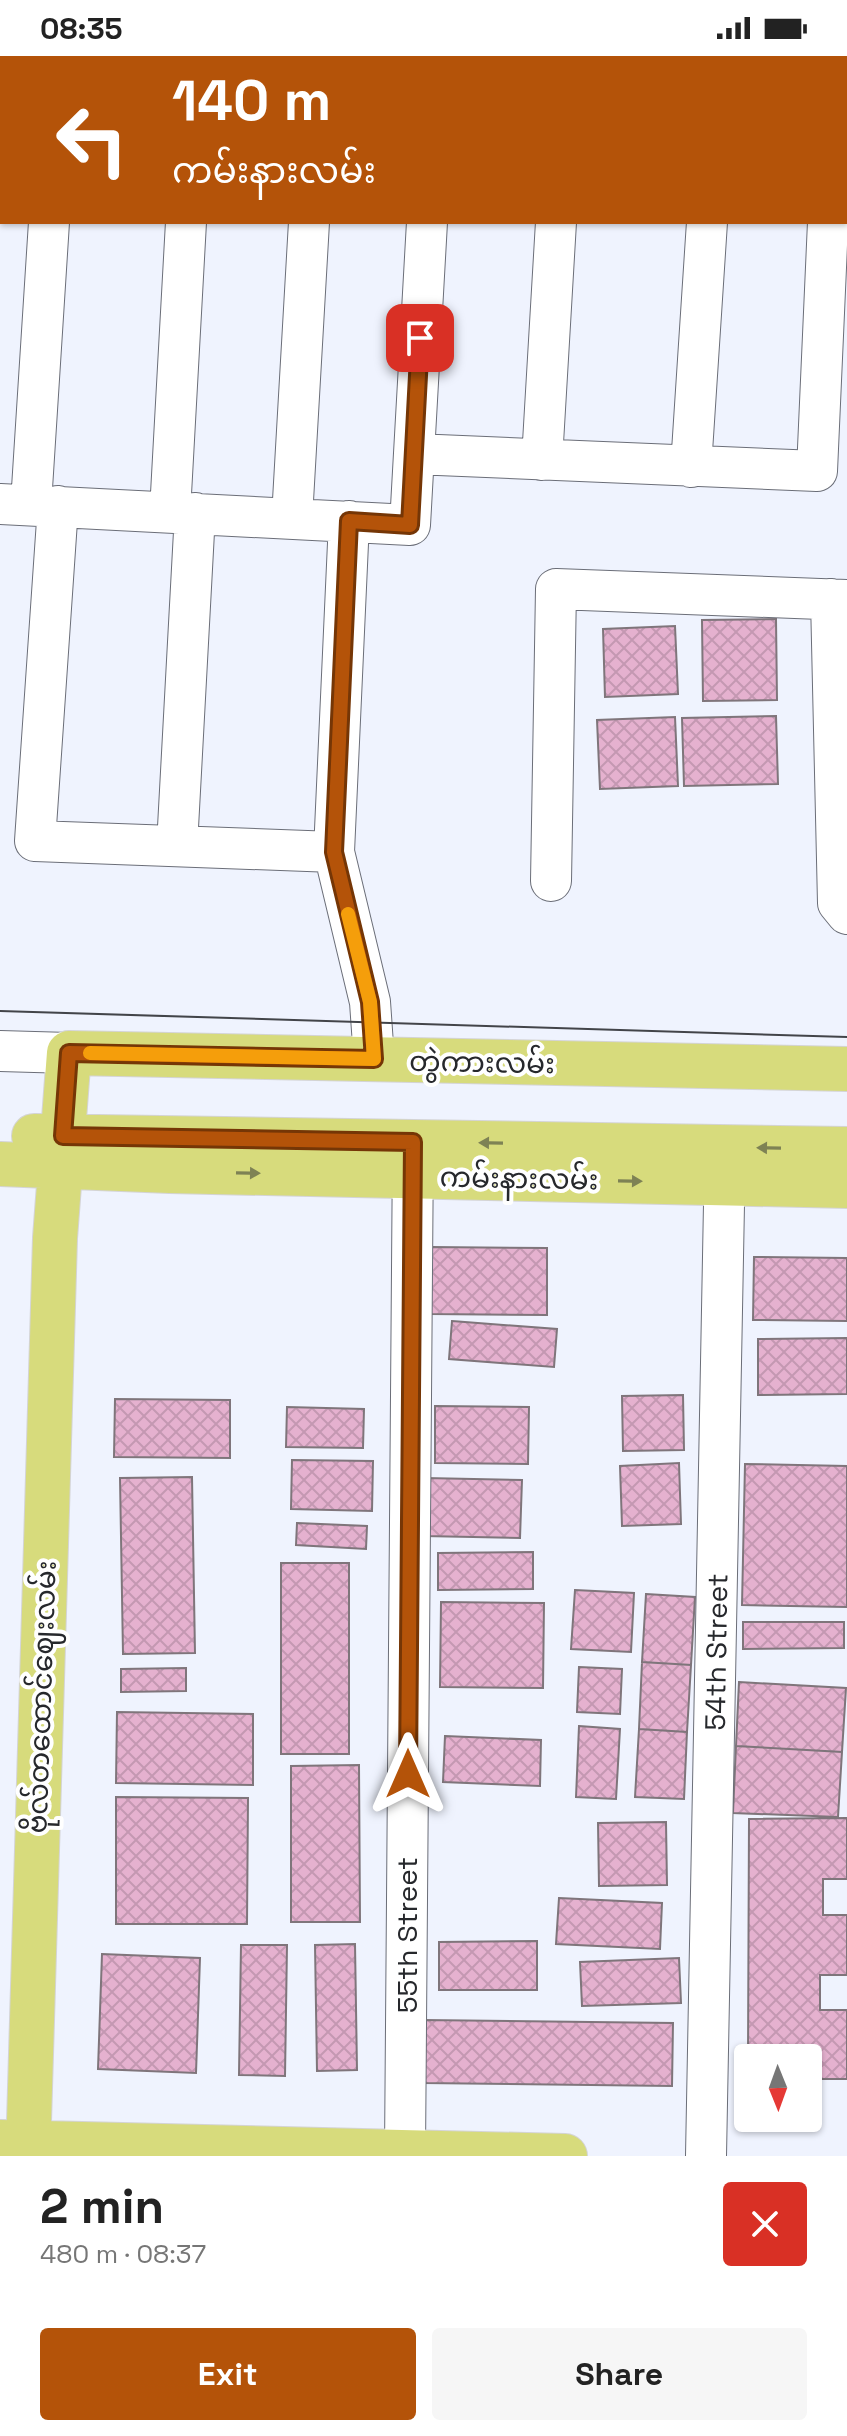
<!DOCTYPE html>
<html lang="en">
<head>
<meta charset="utf-8">
<style>
  :root { --surface:#fff; --page:#f6f6f6; --text:#222; --muted:#767676; --accent:#b45309 }
  body { margin:0; font-family:"Space Grotesk","Noto Sans Myanmar",sans-serif; background:var(--page); color:var(--text); height:100vh; display:flex; flex-direction:column; font-size:30px; white-space:nowrap }
  * { box-sizing:border-box; margin:0 }
  p { font-size:26px; color:var(--muted) }
  .icon { flex:none; width:44px; height:44px; fill:none; stroke:currentColor; stroke-width:2; stroke-linecap:round; stroke-linejoin:round }
  .map { position:relative; height:2100px; overflow:hidden }
  .panel { display:flex; flex-direction:column; background:var(--surface); flex:1 }
  .panel>* { flex:none }
  .banner { position:absolute; left:0px; top:0px; width:848px; height:168px; box-shadow:0 2px 6px #0004; background:#b45309; color:#fff; overflow:hidden }
  .needle { width:52px; rotate:179deg }
  .controls { position:absolute; left:734px; top:1988px; display:grid; gap:16px }
  .controls a { display:grid; place-items:center; width:88px; height:88px; border-radius:8px; background:var(--surface); box-shadow:0 2px 6px #0004; font-size:40px }
  .pin { position:absolute; display:grid; place-items:center; width:68px; height:68px; color:#fff; margin:-34px; border-radius:16px; box-shadow:0 4px 12px #0006 }
  .me { position:absolute; width:88px; margin:-44px; rotate:0deg; stroke-linejoin:round; filter:drop-shadow(0 0 6px #0008) }
  .turn { display:flex; align-items:center; gap:28px; height:168px; padding:0 40px; font-size:36px }
  .turn .icon { width:104px; height:104px; stroke-width:2.5 }
  .turn b { display:block; font-size:56px; line-height:68px }
  .round { display:grid; place-items:center; flex:none; width:84px; height:84px; border-radius:8px; background:var(--page) }
  .headline { display:flex; align-items:center; justify-content:space-between; height:136px; padding:0 40px }
  h1 { font-size:48px; font-weight:800; line-height:60px }
  .primary-button { display:flex; gap:16px; margin-top:auto; padding:16px 40px }
  .primary-button a { flex:1; height:92px; border-radius:8px; background:var(--accent); color:#fff; font-size:32px; font-weight:800; line-height:92px; text-align:center }
  .primary-button a+a { background:var(--page); color:var(--text) }
  .status { display:flex; justify-content:space-between; align-items:center; height:56px; padding:0 40px; background:var(--surface); direction:ltr }
  .status svg { height:22px; fill:currentColor }
  .map>svg:first-child { display:block }
  .building { fill:url(#building-cross-hatch); stroke:#7f757b; stroke-width:2 }
  .lines { fill:none; stroke-linecap:round; stroke-linejoin:round }
  .minor-casing { stroke:#6b6e78; stroke-width:42 }
  .major-casing { stroke:#d4d4d5; stroke-width:46 }
  .minor { stroke:#fff; stroke-width:40 }
  .major { stroke:#d7db7c; stroke-width:44 }
  .tram { stroke:#424449; stroke-width:2 }
  .oneway { fill:#7e8254 }
  .route-casing { stroke:#753606; stroke-width:20 }
  .route { stroke:#b45309; stroke-width:14 }
  .slow { stroke:#f59e0b; stroke-width:14 }
  .labels { text-anchor:middle; dominant-baseline:central; stroke-width:8; stroke-linejoin:round; paint-order:stroke }
  .street-label { font-size:28px; fill:#26282c; stroke:#fff }
</style>
</head>
<body>
<div class="status"><b>08:35</b><svg viewBox="0 0 49 12"><path d="M0 12V9h3v3zM5 12V6h3v6zM10 12V3h3v9zM15 12V0h3v12zM26 1h20v11H26zM47 4h2v5h-2z"/></svg></div>
<div class="map">
<svg width="847" height="2100" viewBox="0 0 847 2100">
  <defs>
    <pattern id="building-cross-hatch" width="8" height="8" patternUnits="userSpaceOnUse" patternTransform="scale(2)"><rect width="8" height="8" fill="#e5b1cf"/><path d="M0 0l8 8M0 8l8-8" fill="none" stroke="#c498b2"/></pattern>
  </defs>
  <rect width="100%" height="100%" fill="#eff3fe"/>
  <path class="building" d="M776,563l1,81 -74,1 -1,-81z
    M675,570l3,68 -73,3 -2,-68z
    M776,660l2,68 -94,2 -2,-68z
    M675,661l3,69 -78,3 -3,-69z
    M431,1191l116,1v67l-116,-1z
    M754,1201l93,1v63l-94,-1z
    M452,1265l105,8 -3,38 -105,-8z
    M847,1282v56l-89,1v-56z
    M683,1339l1,55 -61,1 -1,-55z
    M115,1343l115,1v58l-116,-1z
    M435,1350l94,1 -1,57 -93,-1z
    M287,1351l77,2 -1,39 -77,-1z
    M292,1404l81,1 -1,50 -81,-2z
    M679,1407l2,61 -59,2 -2,-60z
    M745,1408l102,2v141l-105,-2z
    M192,1421l3,176 -72,1 -3,-176z
    M425,1422l97,2 -2,58 -96,-2z
    M297,1467l70,3 -1,23 -70,-4z
    M533,1496v37l-95,1v-37z
    M281,1507h68v191h-68z
    M575,1534l59,3 -3,59 -60,-3z
    M646,1538l49,3 -4,68 -49,-3z
    M441,1546l103,1 -1,85 -103,-1z
    M743,1566h101v26l-101,1z
    M642,1606l49,3 -4,67 -48,-3z
    M579,1611l43,2 -2,45 -43,-2z
    M186,1612v23l-65,1v-23z
    M739,1626l107,6 -4,64 -106,-6z
    M117,1656l136,2v71l-137,-2z
    M579,1670l41,3 -4,70 -40,-2z
    M639,1673l48,3 -3,67 -49,-2z
    M445,1680l96,4 -1,46 -97,-4z
    M736,1690l106,6 -4,65 -105,-4z
    M359,1709l1,157h-69v-156z
    M116,1741l132,1 -1,126h-131z
    M847,1762v61h-24v36h24v60h-27v35h27v69h-39v-21h-60l1,-239z
    M666,1766l1,63 -68,1 -1,-63z
    M559,1842l103,5 -2,46 -104,-5z
    M537,1885v49h-98v-48z
    M355,1888l2,126 -40,1 -2,-126z
    M241,1889h46l-2,131 -46,-1z
    M102,1898l98,4 -4,115 -98,-4z
    M679,1902l2,45 -99,3 -2,-44z
    M424,1964l249,3 -1,63 -249,-3z"/>
  <g class="lines">
    <g class="minor-casing">
      <path id="minor" d="M60,2v-2
        M846,43h1
        M414,398l403,17 11,-249
        M542,404l14,-238
        M691,411l16,-245
        M0,448l410,21 17,-303
        M31,448l18,-282
        M58,450l-23,335 299,11 15,-331
        M170,456l16,-290
        M292,462l17,-296
        M831,543l7,304 9,11
        M177,790l18,-333
        M334,796l36,150 4,57
        M551,825l5,-292 291,11
        M0,995l69,2
        M405,2096l8,-1008
        M706,2100l19,-1005"/>
    </g>
    <g class="major-casing">
      <path id="major" d="M34,1080l813,13
        M0,1108l170,7 677,15
        M0,2086l565,14
        M28,2100l27,-918 14,-185 778,16"/>
    </g>
    <use href="#minor" class="minor"/>
    <use href="#major" class="major"/>
    <path class="tram" d="M0,955l847,26"/>
  </g>
  <defs><path id="oneway-solid" d="M-6-.8H1V-3.2L6.5 0L1 3.2V.8H-6Z" transform="scale(2)"/></defs>
  <g class="oneway">
    <use href="#oneway-solid" transform="translate(491 1087) rotate(-179)"/>
    <use href="#oneway-solid" transform="translate(769 1092) rotate(-179)"/>
    <use href="#oneway-solid" transform="translate(248 1117) rotate(1)"/>
    <use href="#oneway-solid" transform="translate(630 1125) rotate(1)"/>
  </g>
  <g class="lines">
    <g class="route-casing">
      <path id="route" d="M408,1718l5,-632 -350,-6 6,-83 305,6 -4,-57 -36,-150 15,-331 61,4 10,-187"/>
    </g>
    <use href="#route" class="route"/>
    <path class="slow" d="M90,997l284,6 -4,-57 -22,-88"/>
  </g>
  <g class="labels">
    <g class="street-label">
      <text transform="translate(482 1006) rotate(1)">တွဲကားလမ်း</text>
      <text transform="translate(519 1122) rotate(1)">ကမ်းနားလမ်း</text>
      <text transform="translate(716 1596) rotate(-89)">54th Street</text>
      <text transform="translate(41 1641) rotate(-88)">ဗိုလ်တထောင်ဈေးလမ်း</text>
      <text transform="translate(407 1879) rotate(-90)">55th Street</text>
    </g>
  </g>
</svg>
<div class="controls">
<a><svg class="needle" viewBox="-14 -14 28 28"><path d="M0-13l5 13h-10z" fill="#e53935"/><path d="M0 13l5-13h-10z" fill="#767676"/></svg></a>
</div>
<div class="pin" style="left:420px;top:282px;background:#d93025"><svg class="icon" aria-label="arrive" viewBox="0 0 24 24"><path d="M6 21V4h12l-3 4 3 4H6"/></svg></div>
<svg class="me" style="left:408px;top:1718px" viewBox="-20 -20 40 40"><path d="M0-17L14 15 0 8-14 15z" fill="#b45309" stroke="#fff" stroke-width="4"/></svg>
<div class="banner">
<div class="turn"><svg class="icon" aria-label="left" viewBox="0 0 24 24"><path d="M17 20v-9H6M10 6l-5 5 5 5"/></svg><div><b>140 m</b>ကမ်းနားလမ်း</div></div>
</div>
</div>
<section class="panel">
<div class="headline"><div><h1>2 min</h1><p>480 m · 08:37</p></div><a class="round" style="background:#d93025;color:#fff"><svg class="icon" aria-label="close" viewBox="0 0 24 24"><path d="M6 6l12 12M18 6L6 18"/></svg></a></div>
<div class="primary-button"><a>Exit</a><a>Share</a></div>
</section>
</body>
</html>
